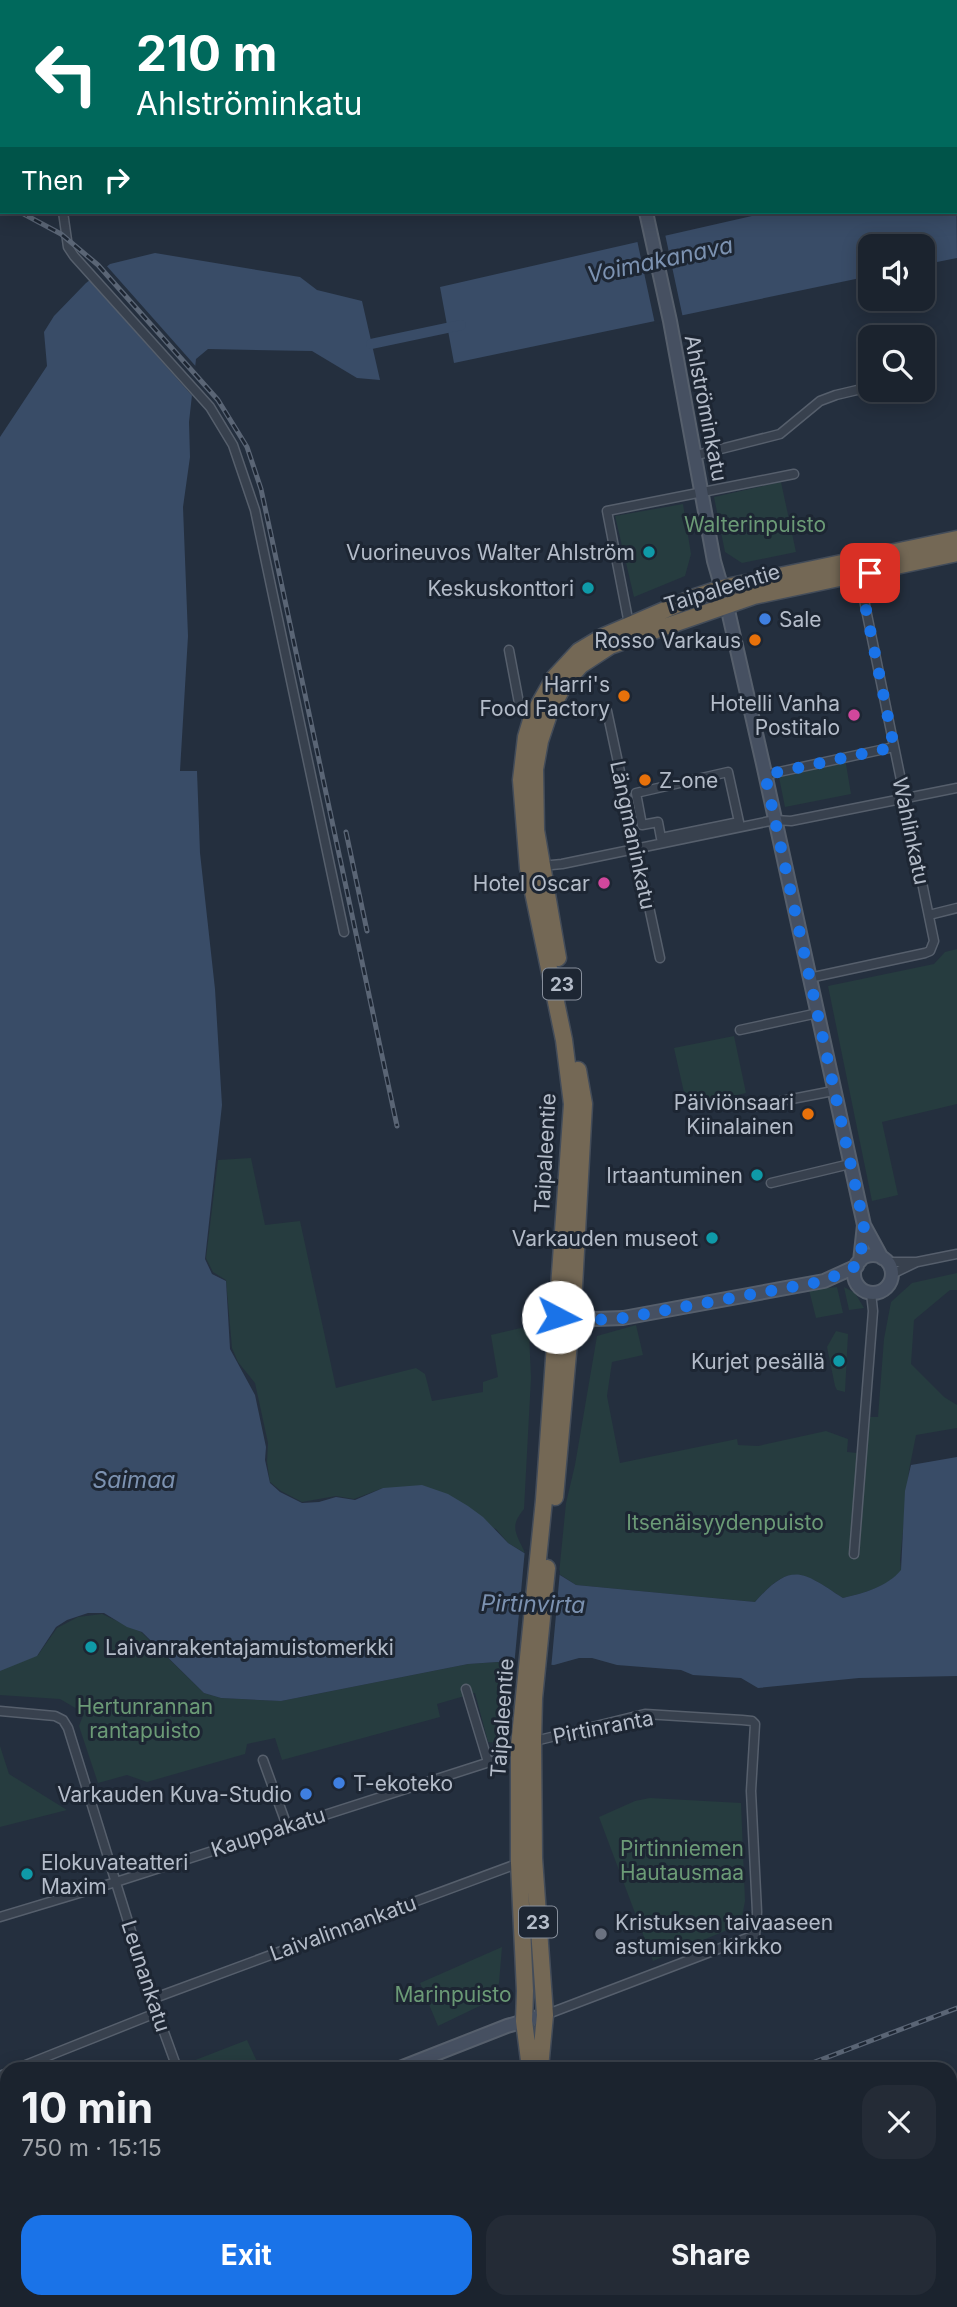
<!DOCTYPE html>
<html lang="en">
<head>
<meta charset="utf-8">
<style>
  :root { --surface:#1b232e; --page:#242b36; --text:#f1f3f6; --muted:#a0a4aa; --line:#39404a; --accent:#1a73e8 }
  body { margin:0; font-family:Inter,sans-serif; background:var(--page); color:var(--text); height:100vh; display:flex; flex-direction:column; font-size:26px; white-space:nowrap }
  * { box-sizing:border-box; margin:0 }
  p { font-size:23px; color:var(--muted) }
  .icon { flex:none; width:38px; height:38px; fill:none; stroke:currentColor; stroke-width:2; stroke-linecap:round; stroke-linejoin:round }
  .map { position:relative; flex:1; overflow:hidden }
  .panel { position:absolute; left:0px; top:2062px; width:957px; height:247px; display:flex; flex-direction:column; background:var(--surface); border-radius:21px 21px 0 0; box-shadow:0 4px 18px #0003,0 0 0 2px var(--line) }
  .panel>* { flex:none }
  .hud { position:absolute; left:0px; top:0px; width:957px; height:214px; box-shadow:0 4px 18px #0003,0 0 0 2px var(--line); background:#00695c; color:#fff; overflow:hidden }
  .buttons { position:absolute; left:858px; top:234px; display:grid; gap:14px }
  .buttons a { display:grid; place-items:center; width:77px; height:77px; border-radius:14px; background:var(--surface); box-shadow:0 4px 18px #0003,0 0 0 2px var(--line); font-size:35px }
  .pin { position:absolute; display:grid; place-items:center; width:60px; height:60px; color:#fff; margin:-30px; border-radius:14px; box-shadow:0 4px 10px #0006 }
  .me { position:absolute; width:77px; margin:-38px; rotate:95deg; stroke-linejoin:round; filter:drop-shadow(0 0 5px #0008) }
  .turn { display:flex; align-items:center; gap:24px; height:147px; padding:0 21px; font-size:32px }
  .turn .icon { width:91px; height:91px; stroke-width:2.5 }
  .turn b { display:block; font-size:49px; line-height:60px }
  .then { display:flex; align-items:center; height:66px; padding:0 21px; background:#0003; gap:14px; font-size:26px }
  .round { display:grid; place-items:center; flex:none; width:74px; height:74px; border-radius:21px; background:var(--page) }
  .overview { display:flex; align-items:center; justify-content:space-between; height:119px; padding:0 21px }
  h1 { font-size:42px; font-weight:700; line-height:52px }
  .cta { display:flex; gap:14px; margin-top:auto; padding:14px 21px }
  .cta a { flex:1; height:80px; border-radius:21px; background:var(--accent); color:#fff; font-size:28px; font-weight:700; line-height:80px; text-align:center }
  .cta a+a { background:var(--page); color:var(--text) }
  .map>svg:first-child { display:block }
  .green { fill:#263c3f }
  .water { fill:#394c67 }
  .pier { fill:#242f3e }
  .lines { fill:none; stroke-linecap:round; stroke-linejoin:round }
  .canal { stroke:#394c67; stroke-width:10 }
  .street-casing { stroke:#565f6c; stroke-width:11 }
  .secondary-casing { stroke:#565f6c; stroke-width:16 }
  .highway-casing { stroke:#434c59; stroke-width:19 }
  .street { stroke:#38414e; stroke-width:8 }
  .secondary { stroke:#465061; stroke-width:12 }
  .highway { stroke:#746855; stroke-width:16 }
  .rail-casing { stroke:#5a6575; stroke-width:5 }
  .rail { stroke:#1d2633; stroke-width:2.5; stroke-dasharray:8; stroke-linecap:butt }
  .route { stroke:#1a73e8; stroke-width:12; stroke-dasharray:0 21.6 }
  .culture-dot { fill:#0f9aa8; stroke:#1d2633; stroke-width:2.5 }
  .shop-dot { fill:#3f7fe0; stroke:#1d2633; stroke-width:2.5 }
  .food-dot { fill:#e8710a; stroke:#1d2633; stroke-width:2.5 }
  .hotel-dot { fill:#d1479c; stroke:#1d2633; stroke-width:2.5 }
  .worship-dot { fill:#6b7280; stroke:#1d2633; stroke-width:2.5 }
  .labels { text-anchor:middle; dominant-baseline:central; stroke-width:6; stroke-linejoin:round; paint-order:stroke }
  .shield { fill:#1d2633; stroke:#878f9c; stroke-width:2 }
  .shield-label { font-size:19px; font-weight:bold; fill:#b4bcc9 }
  .street-label { font-size:21px; fill:#b4bcc9; stroke:#1d2633 }
  .park-label { font-size:21px; fill:#6b9a76; stroke:#1d2633 }
  .poi-label { font-size:21px; fill:#b4bcc9; stroke:#1d2633; text-anchor:end }
  .water-label { font-size:23px; font-style:italic; fill:#7c92b1; stroke:#1d2633 }
</style>
</head>
<body>
<div class="map">
<svg width="957" height="2307" viewBox="0 0 957 2307">
  <rect width="100%" height="100%" fill="#242f3e"/>
  <path class="green" d="M781,482l15,70 -54,11 -17,-11 -11,-55z
    M683,504l8,50 -6,22 -51,21 -19,-81z
    M845,758l6,36 -66,13 -7,-35z
    M957,949v155l-75,18 16,73 -26,6 -44,-215 106,-22 11,-12z
    M734,1036l12,57 -59,13 -13,-58z
    M251,1158l14,67 35,-4 36,167 80,-20 9,6 7,27 51,-9v-10l15,-5 -7,-42 30,-7 8,5 2,45 -7,131c-15,18 -8,24 1,44l-17,-10 -12,-14 -113,-41 -29,11 -18,-3 -34,6 -21,-11 -11,-9 -3,-20 1,-19 -13,-60 -17,-21 -6,-14 -6,-68 -13,-8 -7,-14 12,-98z
    M957,1273v17h-7l-36,30 -3,44 33,33 13,8v23l-41,7 -7,35 -9,90 1,11c-14,16 -37,22 -58,27 -39,-25 -52,-38 -88,4l-179,-17 -17,-11 7,-71 9,-38 22,-129 39,-11 7,30 -31,7 -5,34 13,67 117,-24 1,6 20,1 68,-15 22,8 -1,13 10,1 -8,103 10,1 10,-140h9l6,-78 7,-37 21,-19z
    M837,1287l6,26 -27,5 -7,-28z
    M844,1287l11,6 9,15 -15,2z
    M836,1331l12,3 -3,58 -8,-2 -2,-4 -8,-39z
    M102,1614l39,18 63,61 17,5 60,3 187,-37 29,-2 16,4 -9,66c-4,7 -8,12 -16,10l-13,-49 -38,11 3,13 -158,43 -7,-22 -28,6 -2,10 -98,28 -20,-7 -29,8 -19,-57 5,-13 -24,-14 -60,-4v-25l38,-15 19,-27 21,-11z
    M0,1746l9,28 58,36 -67,17z
    M650,1798l91,5 4,98 -4,21 -9,6 -79,33 -54,-144 36,-16z
    M502,1947l-3,36 -9,18 -52,25 -18,-43z
    M247,2040l13,28h-73l-2,-4z"/>
  <path class="water" d="M956,166l1,92 -35,7v-18h-52v29l-416,87 -14,-76 329,-75h187z
    M155,253l145,24 17,13 45,11 18,79 -23,-2 -45,-27 -104,-2 -12,10 -7,63 1,35 -7,50 5,129 -8,135h17l3,82 15,136 7,116 -17,154 7,15 14,7 4,68 25,46 11,52 -1,13 5,23 10,9 22,11 17,-1 17,-5 19,3 28,-12 39,-3 26,9 20,12 15,11 25,26 68,42 179,17c37,-42 48,-30 88,-4 21,-5 44,-11 58,-28l4,-79 6,-26 46,-8v219l-98,2 -101,10 -17,-10 -48,-3 -12,-5 -64,-5 -25,-7h-13l-25,7 -57,-3 -29,2 -187,37 -60,-3 -17,-5 -62,-61 -15,-5 -23,-14h-16l-21,7 -11,7 -19,29 -37,15v-1234l47,-71 -3,-34 10,-16 32,-33 24,-19z
    M957,2163v144h-348l11,-6h330v-136z"/>
  <path class="pier" d="M665,234l18,84 -28,6 -18,-84z
    M105,264l94,106 -4,29 -108,-122z
    M525,1549l35,22 -9,98 -37,-2z"/>
  <g class="lines">
    <path class="canal" d="M371,344l90,-19"/>
    <g class="street-casing">
      <path id="street" d="M0,174h2
        M63,212l5,35 6,9 136,151 23,38 22,65 89,422
        M693,456l87,-22 40,-33 16,-6 34,-8
        M628,619l-21,-108 187,-37
        M509,650l10,53
        M607,711l53,247
        M728,772l11,50 -78,16 -3,-16 -16,3 -6,-32z
        M765,775l129,-28
        M541,866l21,-2 213,-44 16,1 166,-33
        M929,915l28,-7
        M809,978l116,-25 5,-2 4,-10 -72,-351 8,-17
        M740,1030l78,-17
        M756,1106l77,-15
        M771,1183l79,-19
        M887,1262h30
        M892,1274l25,-12 40,-8
        M854,1554l19,-243 -2,-18
        M466,1689l22,73
        M0,1711l55,5 8,4 5,8 84,271 25,69
        M531,1742l114,-28 97,6 10,1 3,3 -4,67 6,121 -2,23 -210,80
        M263,1760l24,66
        M0,1917l116,-35 383,-123 20,-13
        M152,1999l370,-137
        M18,2068l138,-55
        M0,2076l7,-3"/>
    </g>
    <g class="secondary-casing">
      <path id="secondary" d="M601,0l1,2
        M646,212l24,109 44,240 13,45 36,158 101,461 -4,36
        M864,1225l18,33
        M854 1274a19 19 0 1 1 38 0a19 19 0 1 1-38 0Z
        M565,1317l31,2 27,-1 201,-37 33,-15
        M400,2068l107,-42 38,-11
        M0,2223l7,-3"/>
    </g>
    <g class="highway-casing">
      <path id="highway" d="M558,958l-22,-128 -1,-61 5,-28 10,-30 15,-28 16,-18 29,-19 144,-50 203,-43
        M555,1497l19,-210 10,-183 -6,-34
        M530,2068l-6,-47 1,-30 -6,-128v-117l25,-246 28,-396 -8,-64 -36,-172 -7,-88 5,-43 6,-20 22,-39 25,-27 25,-15 91,-39 27,-9 235,-49
        M540,2068l5,-53 -11,-157 -1,-117 1,-43 13,-130
        M549,2301v6"/>
    </g>
    <use href="#street" class="street"/>
    <use href="#secondary" class="secondary"/>
    <use href="#highway" class="highway"/>
    <g class="rail-casing">
      <path id="rail" d="M0,203l2,1
        M20,212l41,22 37,31 120,135 29,47 14,42 10,46 126,591
        M346,832l21,99
        M799,2068l158,-60
        M182,2307l15,-6"/>
    </g>
    <use href="#rail" class="rail"/>
  </g>
  <g class="lines">
    <path class="route" d="M558,1317l38,3 27,-2 201,-37 32,-15 4,-5 4,-36 -99,-450 129,-28 -32,-157 8,-17"/>
  </g>
  <g class="culture-dot">
    <circle cx="649" cy="552" r="7"/>
    <circle cx="588" cy="588" r="7"/>
    <circle cx="757" cy="1175" r="7"/>
    <circle cx="712" cy="1238" r="7"/>
    <circle cx="839" cy="1361" r="7"/>
    <circle cx="91" cy="1647" r="7"/>
    <circle cx="27" cy="1874" r="7"/>
  </g>
  <g class="shop-dot">
    <circle cx="765" cy="619" r="7"/>
    <circle cx="339" cy="1783" r="7"/>
    <circle cx="306" cy="1794" r="7"/>
  </g>
  <g class="food-dot">
    <circle cx="755" cy="640" r="7"/>
    <circle cx="624" cy="696" r="7"/>
    <circle cx="645" cy="780" r="7"/>
    <circle cx="808" cy="1114" r="7"/>
  </g>
  <g class="hotel-dot">
    <circle cx="854" cy="715" r="7"/>
    <circle cx="604" cy="883" r="7"/>
  </g>
  <circle class="worship-dot" cx="601" cy="1934" r="7"/>
  <g class="labels">
    <g class="shield">
      <rect x="543" y="968.5" width="38" height="31" rx="5"/>
      <rect x="519" y="1906.5" width="38" height="31" rx="5"/>
    </g>
    <g class="shield-label">
      <text x="562" y="984">23</text>
      <text x="538" y="1922">23</text>
    </g>
    <g class="street-label">
      <text transform="translate(706 408) rotate(79)">Ahlströminkatu</text>
      <text transform="translate(722 588) rotate(-17)">Taipaleentie</text>
      <text transform="translate(911 831) rotate(78)">Wahlinkatu</text>
      <text transform="translate(633 835) rotate(78)">Längmaninkatu</text>
      <text transform="translate(545 1153) rotate(-87)">Taipaleentie</text>
      <text transform="translate(502 1718) rotate(-86)">Taipaleentie</text>
      <text transform="translate(603 1727) rotate(-11)">Pirtinranta</text>
      <text transform="translate(268 1832) rotate(-18)">Kauppakatu</text>
      <text transform="translate(343 1928) rotate(-20)">Laivalinnankatu</text>
      <text transform="translate(146 1976) rotate(72)">Leunankatu</text>
    </g>
    <g class="park-label">
      <text x="755" y="524">Walterinpuisto</text>
      <text x="725" y="1522">Itsenäisyydenpuisto</text>
      <text x="145" y="1706">Hertunrannan<tspan x="145" dy="24">rantapuisto</tspan></text>
      <text x="682" y="1848">Pirtinniemen<tspan x="682" dy="24">Hautausmaa</tspan></text>
      <text x="453" y="1994">Marinpuisto</text>
    </g>
    <g class="poi-label">
      <text x="635" y="552">Vuorineuvos Walter Ahlström</text>
      <text x="574" y="588">Keskuskonttori</text>
      <text x="779" y="619" text-anchor="start">Sale</text>
      <text x="741" y="640">Rosso Varkaus</text>
      <text x="610" y="684">Harri's<tspan x="610" dy="24">Food Factory</tspan></text>
      <text x="840" y="703">Hotelli Vanha<tspan x="840" dy="24">Postitalo</tspan></text>
      <text x="659" y="780" text-anchor="start">Z-one</text>
      <text x="590" y="883">Hotel Oscar</text>
      <text x="794" y="1102">Päiviönsaari<tspan x="794" dy="24">Kiinalainen</tspan></text>
      <text x="743" y="1175">Irtaantuminen</text>
      <text x="698" y="1238">Varkauden museot</text>
      <text x="825" y="1361">Kurjet pesällä</text>
      <text x="105" y="1647" text-anchor="start">Laivanrakentajamuistomerkki</text>
      <text x="353" y="1783" text-anchor="start">T-ekoteko</text>
      <text x="292" y="1794">Varkauden Kuva-Studio</text>
      <text x="41" y="1862" text-anchor="start">Elokuvateatteri<tspan x="41" dy="24">Maxim</tspan></text>
      <text x="615" y="1922" text-anchor="start">Kristuksen taivaaseen<tspan x="615" dy="24">astumisen kirkko</tspan></text>
    </g>
    <g class="water-label">
      <text transform="translate(660 260) rotate(-12)">Voimakanava</text>
      <text x="134" y="1480">Saimaa</text>
      <text transform="translate(533 1604) rotate(1)">Pirtinvirta</text>
    </g>
  </g>
</svg>
<div class="buttons">
<a><svg class="icon" aria-label="sound" viewBox="0 0 24 24"><path d="M4 9h4l5-4v14l-5-4H4zM17 9q2 3 0 6"/></svg></a>
<a><svg class="icon" aria-label="search" viewBox="0 0 24 24"><circle cx="10" cy="10" r="6"/><path d="M15 15l6 6"/></svg></a>
</div>
<div class="pin" style="left:870px;top:573px;background:#d93025"><svg class="icon" aria-label="arrive" viewBox="0 0 24 24"><path d="M6 21V4h12l-3 4 3 4H6"/></svg></div>
<svg class="me" style="left:558px;top:1317px" viewBox="-20 -20 40 40"><circle r="19" fill="#fff"/><path d="M0-13L10 11 0 6-10 11z" fill="#1a73e8"/></svg>
<div class="hud">
<div class="turn"><svg class="icon" aria-label="left" viewBox="0 0 24 24"><path d="M17 20v-9H6M10 6l-5 5 5 5"/></svg><div><b>210 m</b>Ahlströminkatu</div></div>
<div class="then">Then<svg class="icon" aria-label="right" viewBox="0 0 24 24"><path d="M7 20v-9h11M14 6l5 5-5 5"/></svg></div>
</div>
<section class="panel">
<div class="overview"><div><h1>10 min</h1><p>750 m · 15:15</p></div><a class="round"><svg class="icon" aria-label="close" viewBox="0 0 24 24"><path d="M6 6l12 12M18 6L6 18"/></svg></a></div>
<div class="cta"><a>Exit</a><a>Share</a></div>
</section>
</div>
</body>
</html>
